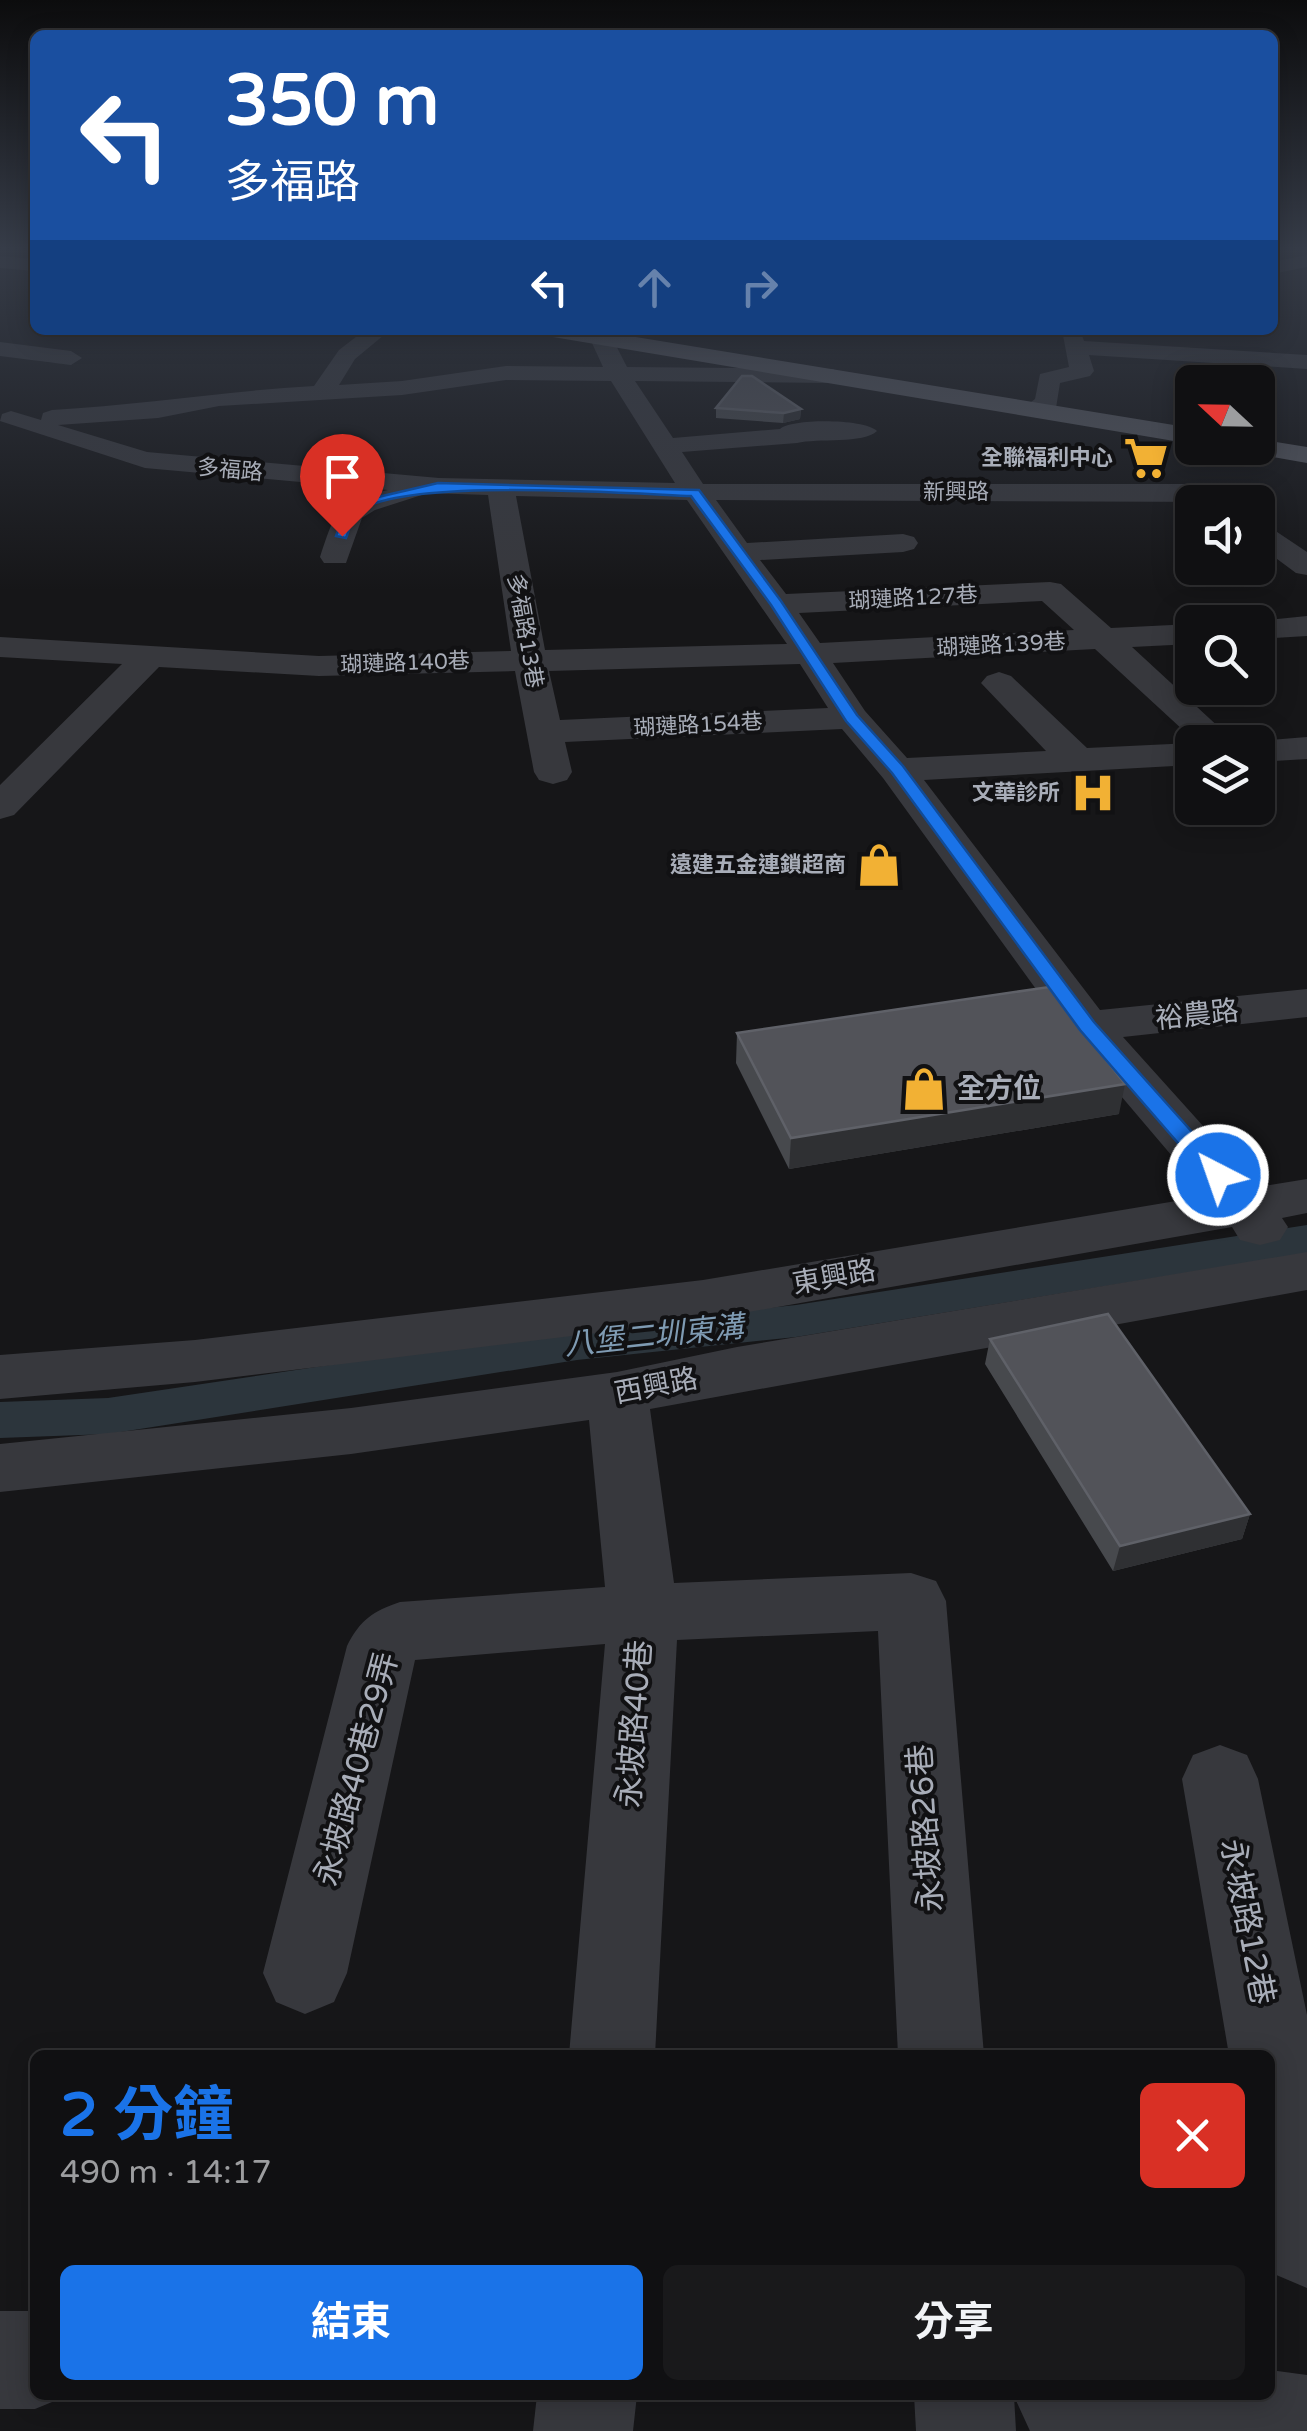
<!DOCTYPE html>
<html lang="zh-TW">
<head>
<meta charset="utf-8">
<style>
  :root { --surface:#101012; --page:#19191b; --text:#f1f3f6; --muted:#9c9d9f; --line:#303032; --accent:#1a73e8 }
  body { margin:0; font-family:"Varela Round","Noto Sans TC",sans-serif; background:var(--page); color:var(--text); height:100vh; display:flex; flex-direction:column; font-size:38px; white-space:nowrap }
  * { box-sizing:border-box; margin:0 }
  p { font-size:32px; color:var(--muted) }
  .icon { flex:none; width:55px; height:55px; fill:none; stroke:currentColor; stroke-width:2; stroke-linecap:round; stroke-linejoin:round }
  .map { position:relative; flex:1; overflow:hidden }
  .sheet { position:absolute; left:30px; top:2050px; width:1245px; height:350px; display:flex; flex-direction:column; background:var(--surface); border-radius:15px; box-shadow:0 5px 25px #0003,0 0 0 2px var(--line) }
  .sheet>* { flex:none }
  .banner { position:absolute; left:30px; top:30px; width:1248px; height:305px; border-radius:15px; box-shadow:0 5px 25px #0003,0 0 0 2px var(--line); background:#1a4fa0; color:#fff; overflow:hidden }
  .needle { width:65px; rotate:292deg }
  .fabs { position:absolute; left:1175px; top:365px; display:grid; gap:20px }
  .fabs a { display:grid; place-items:center; width:100px; height:100px; border-radius:15px; background:var(--surface); box-shadow:0 5px 25px #0003,0 0 0 2px var(--line); font-size:50px }
  .pin { position:absolute; display:grid; place-items:center; width:85px; height:85px; color:#fff; margin:-102px -42px; border-radius:50% 50% 50% 0; rotate:-45deg; box-shadow:0 0 10px #0007 }
  .pin .icon { rotate:45deg }
  .me { position:absolute; width:110px; margin:-55px; rotate:319deg; stroke-linejoin:round; filter:drop-shadow(0 0 8px #0008) }
  .turn { display:flex; align-items:center; gap:35px; height:210px; padding:0 30px; font-size:45px }
  .turn .icon { width:130px; height:130px; stroke-width:2.5 }
  .turn b { display:block; font-size:70px; line-height:85px }
  .lanes { display:flex; align-items:center; height:95px; padding:0 30px; background:#0003; justify-content:center; gap:50px; direction:ltr }
  .lanes .off { opacity:.35 }
  .round { display:grid; place-items:center; flex:none; width:105px; height:105px; border-radius:15px; background:var(--page) }
  .summary { display:flex; align-items:center; justify-content:space-between; height:170px; padding:0 30px }
  h1 { font-size:60px; font-weight:700; line-height:75px; color:var(--accent) }
  .action { display:flex; gap:20px; margin-top:auto; padding:20px 30px }
  .action a { flex:1; height:115px; border-radius:15px; background:var(--accent); color:#fff; font-size:40px; font-weight:700; line-height:115px; text-align:center }
  .action a+a { background:var(--page); color:var(--text) }
  .map>svg:first-child { display:block }
  .lines { fill:none; stroke-linecap:round; stroke-linejoin:round }
  .canal { fill:#2c353c; fill-rule:evenodd }
  .minor { fill:#37383d; fill-rule:evenodd }
  .major { fill:#53555c; fill-rule:evenodd }
  .wall { fill:#47494d }
  .shaded-wall { fill:#2f3033 }
  .building { fill:#525359; stroke:#5f6168; stroke-width:2.5 }
  .route { fill:#1a73e8; stroke:#114b97; stroke-width:2.5 }
  .labels { text-anchor:middle; dominant-baseline:central; stroke-width:8; stroke-linejoin:round; paint-order:stroke }
  .far-poi-label { font-size:22px; font-weight:bold; fill:#a8adb8; stroke:#111113; text-anchor:end }
  .far-street-label { font-size:22px; fill:#a8adb8; stroke:#111113 }
  .street-label { font-size:28px; fill:#a8adb8; stroke:#111113 }
  .poi-label { font-size:28px; font-weight:bold; fill:#a8adb8; stroke:#111113; text-anchor:start }
  .water-label { font-size:30px; font-style:italic; fill:#7f9bb3; stroke:#111113 }
  .near-street-label { font-size:32px; fill:#a8adb8; stroke:#111113 }
</style>
</head>
<body>
<div class="map">
<svg width="1307" height="2431" viewBox="0 0 1307 2431">
  <rect width="100%" height="100%" fill="#161618"/>
  <g class="lines">
    <path class="canal" d="M1307,1225v28l-511,84 -219,23 -469,74 -108,4v-36l108,-4 469,-70 219,-23z"/>
    <path class="minor" d="M1307,255v12l-35,7v-12z
      M0,256l35,3v12l-35,-3z
      M365,330h25l-35,29 -16,26 63,-4 104,-15 97,1 -17,-37h22l19,37 206,2 12,7 -12,7 -198,-2 38,57 107,-9c13,-11 85,-10 97,2 -13,13 -60,7 -80,12l-115,9 21,32h496l10,2 19,16 -512,-2 31,43 156,-9 11,3 4,6 -4,6 -11,3 -143,8 26,34 264,-12 11,2 50,44 81,-4v20l-60,3 103,95h-39l-101,-93 -262,14 32,48 42,47 139,-7 -65,-68 6,-7 12,-4 12,4 76,72 105,-5v22l-268,15 176,230 207,-21v28l-184,20 135,150 49,-8v34l-25,5 6,9 -8,13 -20,5 -20,-5 -8,-13 -529,93 -508,62 -195,17v-44l195,-15 508,-60 503,-84 -136,-160 -187,-258 -41,-49 -277,13 7,30 -5,8 -14,4 -14,-4 -5,-8 -19,-101 -196,5 -160,-9 -145,148 -14,4v-34l122,-121 -122,-7v-20l319,19 192,-5 -23,-156 -60,-2 -53,17 -13,8 -16,45h-22l-4,-6c16,-48 17,-55 68,-67l-243,-22 -145,-47 2,-7 9,-3 30,9 2,-7 9,-3c88,-5 174,-19 262,-24l25,-36zM506,380l105,1 64,102 -236,-5 -292,-26 -89,-27 100,-7 61,-12 183,-11zM516,496l171,4 100,144 -242,6zM1042,601l32,29 -254,13 -21,-30zM800,664l28,44 -268,12 -11,-49z
      M1062,330h18l4,11 223,14v14l-218,-14 5,16 -4,5 -30,7 -4,25 -22,8 -9,-2 -3,-5 13,-10 5,-25 29,-7z
      M0,342l71,9 11,7 -11,7 -71,-9z
      M1258,523l10,3 39,26v23l-11,-2 -38,-28z
      M1307,616v20l-49,3v-17h-12z
      M1307,737v22l-49,3v-20h-11z
      M1307,1252v38l-657,119 24,174 237,-10 25,8 10,20 38,454h-86l-20,-424 -201,9 -22,415h-86l36,-411 -190,16 -68,313 -13,29 -29,12 -29,-12 -13,-29 84,-327c13,-26 26,-35 53,-44l205,-15 -16,-167 -238,34 -351,38v-48l351,-36 266,-36 120,-25z
      M1220,1745l27,10 11,24 49,236v273l-33,-14 -4,-10v-209h-41l-47,-276 11,-24z
      M0,2311h35v84h34l-34,14h-35z
      M1270,2370l37,5v56h-277l-16,-35 2,35h-100l-2,-36h356z
      M537,2395h100l-4,36h-100z"/>
    <path class="major" d="M542,330h51l599,98v16l-639,-107z
      M1258,439l49,8v16l-58,-10 -4,-5h13z"/>
  </g>
  <path class="wall" d="M716,408l85,1 -1,10 -17,4 -67,-5z
    M737,1033l382,81 -330,55 -53,-106z
    M990,1339l260,175 -8,25 -129,32 -128,-207z"/>
  <path class="shaded-wall" d="M801,409l-1,10 -17,4 1,-10z
    M1125,1084l-6,30 -330,55 2,-31z
    M1250,1514l-8,25 -129,32 7,-25z"/>
  <path class="building" d="M742,376h10l49,33 -17,4 -68,-5z
    M1049,987l76,97 -334,54 -54,-105z
    M1108,1314l142,200 -130,32 -130,-207z"/>
  <linearGradient id="sky" x2="0" y2="1"><stop stop-color="#0c0c0d"/><stop offset="0.42" stop-color="#363c48"/><stop offset="1" stop-color="#363c48" stop-opacity="0"/></linearGradient>
  <rect width="1307" height="591" fill="url(#sky)"/>
  <path class="route" d="M438,483l261,7 82,111 76,114 46,51 191,256 132,148 3,5 -3,5h-16l-130,-150 -188,-257 -46,-52 -75,-116 -80,-109c-55,-2 -308,-21 -337,20 -4,6 -5,16 -8,22l-10,-2 9,-25 16,-10z"/>
  <defs>
    <g id="supermarket-bare" transform="scale(3.45)"><path d="M-6-5.5h2.5l.6 2H6L4.5 2H-2.5L-4.4-4H-6ZM-1.5 3.2a1.3 1.3 0 1 0 .1 0ZM3 3.2a1.3 1.3 0 1 0 .1 0Z" fill="#f2b134" stroke="#111113" stroke-width="2.5" paint-order="stroke"/></g>
    <g id="hospital-bare" transform="scale(3.45)"><path d="M-5-5h3v3.5h4V-5h3V5h-3V1.5h-4V5h-3Z" fill="#f2b134" stroke="#111113" stroke-width="2.5" paint-order="stroke"/></g>
    <g id="shop-bare" transform="scale(3.45)"><path d="M-5-2.5h2.3a2.7 3.5 0 0 1 5.4 0H5L5.5 6h-11ZM-1.5-2.5h3a1.5 2.3 0 0 0-3 0Z" fill="#f2b134" stroke="#111113" stroke-width="2.5" paint-order="stroke"/></g>
  </defs>
  <g fill-rule="evenodd">
    <use href="#supermarket-bare" x="1146" y="458"/>
    <use href="#hospital-bare" x="1093" y="793"/>
    <use href="#shop-bare" x="879" y="865"/>
    <use href="#shop-bare" x="924" y="1089"/>
  </g>
  <g class="labels">
    <g class="far-poi-label">
      <text x="1113" y="458">全聯福利中心</text>
      <text x="1060" y="793">文華診所</text>
      <text x="846" y="865">遠建五金連鎖超商</text>
    </g>
    <g class="far-street-label">
      <text transform="translate(230 470) rotate(5)">多福路</text>
      <text x="956" y="492">新興路</text>
      <text transform="translate(913 598) rotate(-3)">瑚璉路127巷</text>
      <text transform="translate(525 631) rotate(80)">多福路13巷</text>
      <text transform="translate(1001 645) rotate(-3)">瑚璉路139巷</text>
      <text transform="translate(405 663) rotate(-2)">瑚璉路140巷</text>
      <text transform="translate(698 725) rotate(-3)">瑚璉路154巷</text>
    </g>
    <g class="street-label">
      <text transform="translate(1197 1015) rotate(-6)">裕農路</text>
      <text transform="translate(834 1277) rotate(-10)">東興路</text>
      <text transform="translate(656 1386) rotate(-11)">西興路</text>
    </g>
    <g class="poi-label">
      <text x="957" y="1089">全方位</text>
    </g>
    <g class="water-label">
      <text transform="translate(654 1336) rotate(-6)">八堡二圳東溝</text>
    </g>
    <g class="near-street-label">
      <text transform="translate(635 1724) rotate(-86)">永坡路40巷</text>
      <text transform="translate(357 1769) rotate(-75)">永坡路40巷29弄</text>
      <text transform="translate(926 1828) rotate(-94)">永坡路26巷</text>
      <text transform="translate(1247 1922) rotate(79)">永坡路12巷</text>
    </g>
  </g>
</svg>
<div class="fabs">
<a><svg class="needle" viewBox="-14 -14 28 28"><path d="M0-13l5 13h-10z" fill="#e53935"/><path d="M0 13l5-13h-10z" fill="#9c9d9f"/></svg></a>
<a><svg class="icon" aria-label="sound" viewBox="0 0 24 24"><path d="M4 9h4l5-4v14l-5-4H4zM17 9q2 3 0 6"/></svg></a>
<a><svg class="icon" aria-label="search" viewBox="0 0 24 24"><circle cx="10" cy="10" r="6"/><path d="M15 15l6 6"/></svg></a>
<a><svg class="icon" aria-label="layers" viewBox="0 0 24 24"><path d="M12 4l9 5-9 5-9-5zM3 14l9 5 9-5"/></svg></a>
</div>
<div class="pin" style="left:342px;top:536px;background:#d93025"><svg class="icon" aria-label="arrive" viewBox="0 0 24 24"><path d="M6 21V4h12l-3 4 3 4H6"/></svg></div>
<svg class="me" style="left:1218px;top:1175px" viewBox="-20 -20 40 40"><circle r="17" fill="#1a73e8" stroke="#fff" stroke-width="3"/><path d="M0-11L8 9 0 5-8 9z" fill="#fff"/></svg>
<div class="banner">
<div class="turn"><svg class="icon" aria-label="left" viewBox="0 0 24 24"><path d="M17 20v-9H6M10 6l-5 5 5 5"/></svg><div><b>350 m</b>多福路</div></div>
<div class="lanes"><svg class="icon" aria-label="left" viewBox="0 0 24 24"><path d="M17 20v-9H6M10 6l-5 5 5 5"/></svg><svg class="icon off" aria-label="ahead" viewBox="0 0 24 24"><path d="M12 20V5M6 11l6-6 6 6"/></svg><svg class="icon off" aria-label="right" viewBox="0 0 24 24"><path d="M7 20v-9h11M14 6l5 5-5 5"/></svg></div>
</div>
<section class="sheet">
<div class="summary"><div><h1>2 分鐘</h1><p>490 m · 14:17</p></div><a class="round" style="background:#d93025;color:#fff"><svg class="icon" aria-label="close" viewBox="0 0 24 24"><path d="M6 6l12 12M18 6L6 18"/></svg></a></div>
<div class="action"><a>結束</a><a>分享</a></div>
</section>
</div>
</body>
</html>
